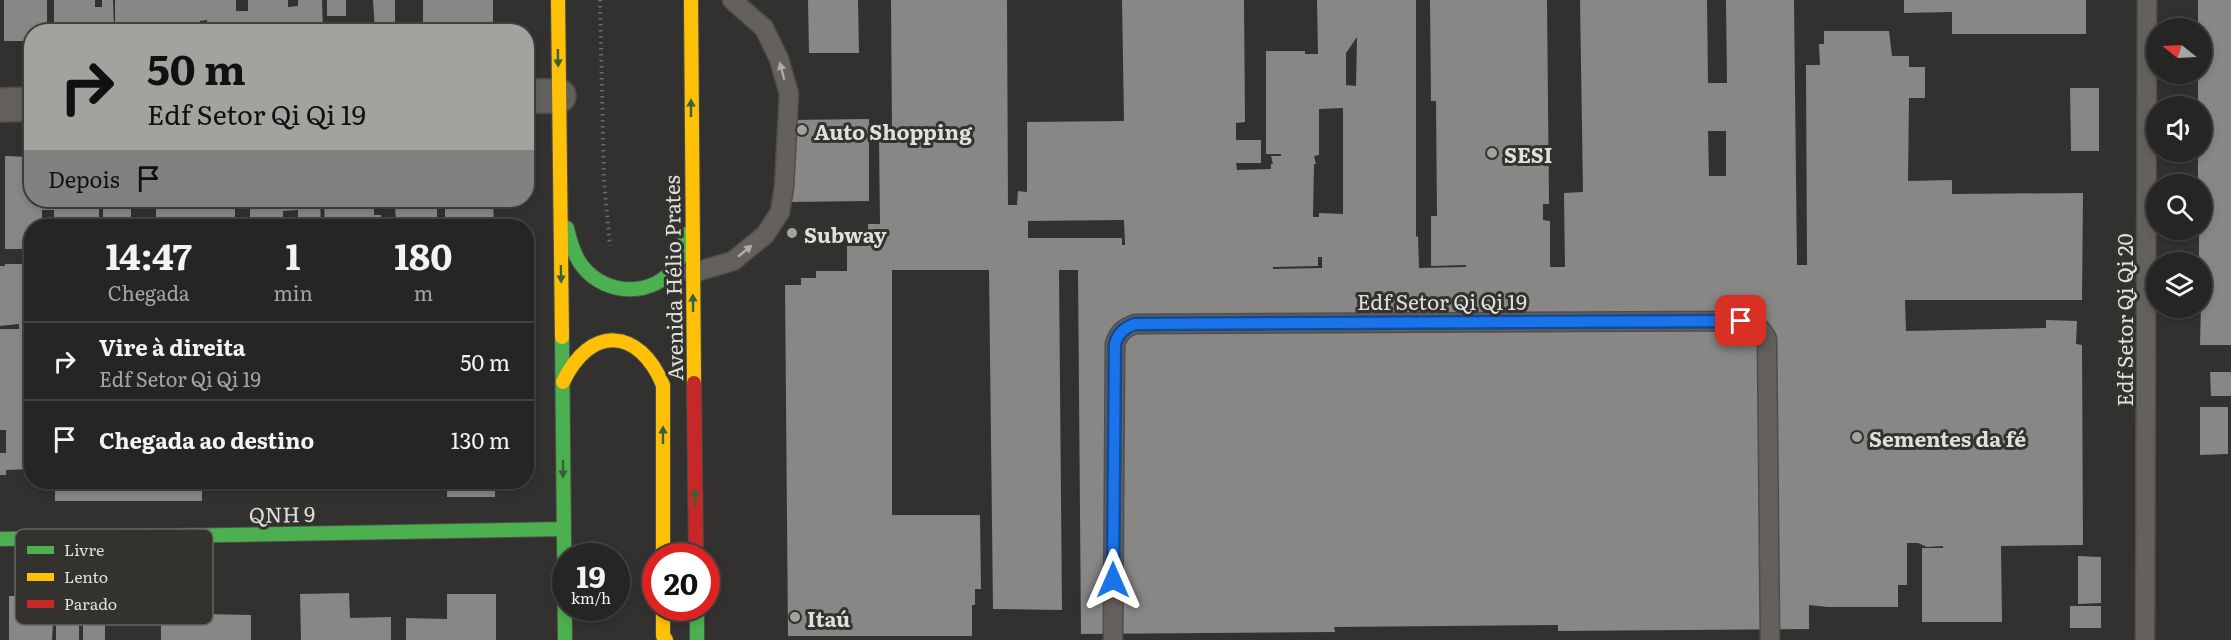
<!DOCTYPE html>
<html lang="pt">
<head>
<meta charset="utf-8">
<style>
  :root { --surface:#262523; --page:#2e2d2b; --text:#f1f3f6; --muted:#a4a5a6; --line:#424241 }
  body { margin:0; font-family:Literata,serif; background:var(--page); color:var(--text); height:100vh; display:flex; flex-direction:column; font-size:22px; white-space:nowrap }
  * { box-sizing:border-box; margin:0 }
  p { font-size:20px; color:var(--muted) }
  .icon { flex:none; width:33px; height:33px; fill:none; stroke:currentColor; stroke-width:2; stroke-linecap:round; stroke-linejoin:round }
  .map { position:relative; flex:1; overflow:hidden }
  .side { position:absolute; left:24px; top:219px; width:510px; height:270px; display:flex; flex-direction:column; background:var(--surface); border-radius:24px; box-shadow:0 3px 9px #0003,0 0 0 2px var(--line) }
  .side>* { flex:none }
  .hud { position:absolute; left:24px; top:24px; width:510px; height:183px; border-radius:24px; box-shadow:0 3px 9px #0003,0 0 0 2px var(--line); background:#a2a29f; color:#111; overflow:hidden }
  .needle { width:39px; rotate:288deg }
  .controls { position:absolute; left:2146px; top:18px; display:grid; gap:12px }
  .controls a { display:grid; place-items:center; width:66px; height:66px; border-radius:50%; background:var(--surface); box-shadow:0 3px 9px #0003,0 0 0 2px var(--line); font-size:30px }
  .speed { position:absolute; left:552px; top:543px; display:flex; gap:12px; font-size:30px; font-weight:700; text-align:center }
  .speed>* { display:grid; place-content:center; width:78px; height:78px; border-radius:50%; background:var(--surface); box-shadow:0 3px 9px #0003,0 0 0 2px var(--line); line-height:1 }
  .speed small { font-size:15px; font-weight:400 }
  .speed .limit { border:9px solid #d22; background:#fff; color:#111 }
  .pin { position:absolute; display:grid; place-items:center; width:51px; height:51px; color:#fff; margin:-26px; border-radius:12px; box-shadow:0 3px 9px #0006 }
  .me { position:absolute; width:66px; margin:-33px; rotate:0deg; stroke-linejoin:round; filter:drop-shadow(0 0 4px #0008) }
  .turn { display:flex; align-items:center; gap:21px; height:126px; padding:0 24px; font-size:27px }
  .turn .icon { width:78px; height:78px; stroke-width:2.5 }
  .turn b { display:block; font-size:42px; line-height:51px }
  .then { display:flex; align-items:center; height:57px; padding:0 24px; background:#0003; gap:12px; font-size:22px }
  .eta { display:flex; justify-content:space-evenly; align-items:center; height:102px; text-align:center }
  .eta b { font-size:36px; font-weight:700; line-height:42px }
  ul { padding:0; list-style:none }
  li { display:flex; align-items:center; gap:18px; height:78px; padding:0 24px; border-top:2px solid var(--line) }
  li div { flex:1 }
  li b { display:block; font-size:22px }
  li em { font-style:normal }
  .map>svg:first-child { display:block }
  .building { fill:#888785; fill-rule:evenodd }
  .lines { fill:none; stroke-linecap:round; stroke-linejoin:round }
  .lane-casing { stroke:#4d4d4c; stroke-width:21 }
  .street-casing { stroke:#4d4d4c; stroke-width:36 }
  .fast-casing { stroke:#4d4d4c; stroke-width:16 }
  .slow-casing { stroke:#4d4d4c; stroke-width:16 }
  .jam-casing { stroke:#4d4d4c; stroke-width:16 }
  .path { stroke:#6c6b68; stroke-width:4; stroke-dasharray:1.5 4.5; stroke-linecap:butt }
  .lane { stroke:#64615d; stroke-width:18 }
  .street { stroke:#64615d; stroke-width:33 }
  .fast { stroke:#4caf50; stroke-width:14 }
  .slow { stroke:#ffc107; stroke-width:14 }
  .jam { stroke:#c62828; stroke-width:14 }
  .oneway { fill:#3c5e3a }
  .oneway2 { fill:#aeada9 }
  .route-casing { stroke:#114b97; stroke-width:15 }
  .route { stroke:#1a73e8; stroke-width:10 }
  .poi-dot { fill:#a2a29f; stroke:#33322e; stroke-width:2 }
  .labels { text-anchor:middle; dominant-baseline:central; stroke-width:6; stroke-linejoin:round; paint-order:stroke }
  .poi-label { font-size:21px; font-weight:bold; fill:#dfdfdc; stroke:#33322e; text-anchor:start }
  .street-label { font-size:21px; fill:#dfdfdc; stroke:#33322e }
  .key { fill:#33322e; stroke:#676662; stroke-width:1.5 }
  .key-label { font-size:16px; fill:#dfdfdc }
</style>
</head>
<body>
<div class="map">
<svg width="2231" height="640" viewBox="0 0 2231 640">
  <rect width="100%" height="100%" fill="#32312f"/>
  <path class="building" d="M4,0h43v32h-15v9h-28z
    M54,0h41v7h7v-7h11l1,26h-12v6h-48z
    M115,0h121v11h12v-11h40v7l10,-1v-6h24l1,32h-116v-12l-7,1v11h-85z
    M327,0h19v16h-19z
    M373,0h22v32h-20z
    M423,0h70v32h-70z
    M808,0h50l1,53h-50z
    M891,0h116l1,205h9l1,-14 9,1v-70l97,-1 -2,-121h122l1,122 -9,1v17h25v23h-25l1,7 34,-1v-5h2l-2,-8h10v-2h-15v-103h39v3h13l-1,-54h99v237l2,-1 1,32 47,-1v-2l-35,1v-50h6l-1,-115h-5l-1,-101h117l2,204h-6v16l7,1v46h15l-1,-74 19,-1 -3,-192h127l1,83h19l-1,-83h68l3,265h10l-1,-200h14l-1,-21h5v-13h65l3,25h17v11h16v31h-16l-1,83 44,-1v14l131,-1 -1,107h-177l1,31 140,-3v-8l31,1 -1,23 6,1 1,200 -82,1 1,76h-80v-74h21v-2l-16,1 -9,-4h-11v42h-9v22h-70l-19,-2v24l-251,2v-6l-224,2 1,5 -254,2 -3,-364h-19l3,340 -69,-1 -4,-339h-97v245h88l1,74h-6v16h-3v31h-184l-3,-351h16v-7h15v-7h31v-25h21v-22h12l-1,-87h13zM1357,37l-1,49 -10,-1v-32zM1343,108v106l-24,-1v4h-6l1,-53h2l-2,-8 5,-1v-46zM1708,131h18v45h-17zM1124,220l1,25h-3v-7h-94v-17zM1318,257h4v11l-49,1v-2l45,-1z
    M1904,0h182v34h-134v-22l-48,1z
    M2198,0h33v345h-31l2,-83h-3v-32h3v-46h-4v-32h4v-46h-4v-32h4v-46h-4z
    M2070,88h29v63h-28z
    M869,119v82l-79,1 -1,-82z
    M5,156l27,1v43h67v26h-45v-16h-12v16h-10v23h-27z
    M103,200h28v26h-28z
    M153,200h82v26h-79v-18h-3z
    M250,200h70l1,26h-23v-16l-15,1v15h-33z
    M326,200h48v15h7l-1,11h-55l-1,-23 2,1z
    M405,200h88l1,26h-49v-17h-8v17h-41l-1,-21h10z
    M5,264h23l1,36h3v169l-26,1v5h-6v-22h6v-23h-6v-101h19v-5l-19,2v-60h5z
    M2210,372h21v24h-20z
    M2200,407h28v47l-28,1z
    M55,482h147v19h-147z
    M348,482h25v9h-25z
    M447,482h48v15h-48z
    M2078,556l23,1v46l-23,1z
    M349,593l1,25 41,-1v23h-90l-1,-46z
    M204,594v20l47,1v25h-90v-16h-7v-29z
    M447,594h49v46h-90v-22l41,1z
    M105,595v45h-22v-22h-4v22h-23v-17h-3l-1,17h-43v-44h63v5l3,5 3,-10z
    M2070,606h31v22h-31z"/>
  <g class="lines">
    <g class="lane-casing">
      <path id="lane" d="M692,273l41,-12 32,-26 15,-23 4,-25 5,-93 -10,-35 -15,-31 -32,-28
        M1113,640l2,-296c3,-11 9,-16 20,-20l606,-3c13,1 20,6 26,18l3,301
        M2145,640l2,-640"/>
    </g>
    <g class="street-casing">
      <path id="street" d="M526,96h33
        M0,105l32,-1"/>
    </g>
    <g class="fast-casing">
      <path id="fast" d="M567,228c3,14 7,28 16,39 23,29 72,31 93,-2 6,-9 7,-21 11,-31
        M562,337l3,303
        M0,539l564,-10
        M697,608v32"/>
    </g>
    <g class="slow-casing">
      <path id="slow" d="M558,0l4,337
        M691,0l3,383
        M563,382c27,-57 76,-55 100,3v171
        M663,608v28l3,4"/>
    </g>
    <g class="jam-casing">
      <path id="jam" d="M694,383l2,173"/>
    </g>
    <path class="path" d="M600,0l4,181 6,65"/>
    <use href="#lane" class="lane"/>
    <use href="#street" class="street"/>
    <use href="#fast" class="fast"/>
    <use href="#slow" class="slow"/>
    <use href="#jam" class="jam"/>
  </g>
  <defs><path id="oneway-solid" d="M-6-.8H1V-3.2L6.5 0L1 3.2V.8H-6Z" transform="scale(1.5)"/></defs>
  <g class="oneway">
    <use href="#oneway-solid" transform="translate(558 58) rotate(89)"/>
    <use href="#oneway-solid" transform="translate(691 108) rotate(-90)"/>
    <use href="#oneway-solid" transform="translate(561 274) rotate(89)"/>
    <use href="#oneway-solid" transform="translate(693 303) rotate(-91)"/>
    <use href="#oneway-solid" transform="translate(663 435) rotate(-90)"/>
    <use href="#oneway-solid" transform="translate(563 469) rotate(90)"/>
    <use href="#oneway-solid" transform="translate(695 498) rotate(-91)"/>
  </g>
  <g class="oneway2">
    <use href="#oneway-solid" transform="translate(782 71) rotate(-105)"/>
    <use href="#oneway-solid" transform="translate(745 251) rotate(-39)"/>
  </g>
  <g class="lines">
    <g class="route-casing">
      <path id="route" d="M1113,580l2,-236c3,-11 9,-16 20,-20l606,-3"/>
    </g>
    <use href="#route" class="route"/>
  </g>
  <g class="poi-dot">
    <circle cx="802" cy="130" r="6"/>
    <circle cx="1492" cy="153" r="6"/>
    <circle cx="792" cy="233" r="6"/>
    <circle cx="1857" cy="437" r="6"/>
    <circle cx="795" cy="617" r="6"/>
  </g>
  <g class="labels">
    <g class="poi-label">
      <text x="814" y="130">Auto Shopping</text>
      <text x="1504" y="153">SESI</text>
      <text x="804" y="233">Subway</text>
      <text x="1869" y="437">Sementes da fé</text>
      <text x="807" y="617">Itaú</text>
    </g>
    <g class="street-label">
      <text transform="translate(672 278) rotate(-91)">Avenida Hélio Prates</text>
      <text x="1442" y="300">Edf Setor Qi Qi 19</text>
      <text transform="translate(2123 320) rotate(-90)">Edf Setor Qi Qi 20</text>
      <text transform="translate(282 513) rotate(-1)">QNH 9</text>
    </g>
  </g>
  <rect x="15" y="529" width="198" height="96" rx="9" class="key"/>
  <rect x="27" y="546" width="27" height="8" fill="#4caf50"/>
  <rect x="27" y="573" width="27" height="8" fill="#ffc107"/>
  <rect x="27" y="600" width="27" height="8" fill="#c62828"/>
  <g class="key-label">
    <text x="64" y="556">Livre</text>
    <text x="64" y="583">Lento</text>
    <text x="64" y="610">Parado</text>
  </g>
</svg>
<div class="controls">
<a><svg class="needle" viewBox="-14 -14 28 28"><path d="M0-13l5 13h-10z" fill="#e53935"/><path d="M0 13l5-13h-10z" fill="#a4a5a6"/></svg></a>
<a><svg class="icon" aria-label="sound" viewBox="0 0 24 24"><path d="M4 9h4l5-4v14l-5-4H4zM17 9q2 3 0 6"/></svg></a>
<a><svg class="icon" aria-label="search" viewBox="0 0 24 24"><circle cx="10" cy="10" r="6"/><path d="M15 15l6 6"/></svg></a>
<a><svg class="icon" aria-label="layers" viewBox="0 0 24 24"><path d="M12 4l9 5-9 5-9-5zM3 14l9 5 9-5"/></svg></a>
</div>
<div class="speed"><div>19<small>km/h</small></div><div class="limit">20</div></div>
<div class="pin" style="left:1741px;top:321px;background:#d93025"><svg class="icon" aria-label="arrive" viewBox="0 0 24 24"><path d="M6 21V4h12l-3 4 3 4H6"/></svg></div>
<svg class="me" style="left:1113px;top:580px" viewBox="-20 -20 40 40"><path d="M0-17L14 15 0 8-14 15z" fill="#1a73e8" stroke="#fff" stroke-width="4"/></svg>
<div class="hud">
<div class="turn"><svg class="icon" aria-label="right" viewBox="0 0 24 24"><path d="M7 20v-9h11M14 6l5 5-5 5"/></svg><div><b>50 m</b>Edf Setor Qi Qi 19</div></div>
<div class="then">Depois<svg class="icon" aria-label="arrive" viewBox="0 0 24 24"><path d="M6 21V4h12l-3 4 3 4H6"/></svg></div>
</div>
<section class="side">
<div class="eta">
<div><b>14:47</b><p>Chegada</p></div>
<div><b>1</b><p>min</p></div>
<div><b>180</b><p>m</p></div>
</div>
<ul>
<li><svg class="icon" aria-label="right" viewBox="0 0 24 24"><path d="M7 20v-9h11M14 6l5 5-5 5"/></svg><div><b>Vire à direita</b><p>Edf Setor Qi Qi 19</p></div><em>50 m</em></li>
<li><svg class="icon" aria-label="arrive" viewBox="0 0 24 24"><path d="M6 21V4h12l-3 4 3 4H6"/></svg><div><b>Chegada ao destino</b></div><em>130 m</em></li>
</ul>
</section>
</div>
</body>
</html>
